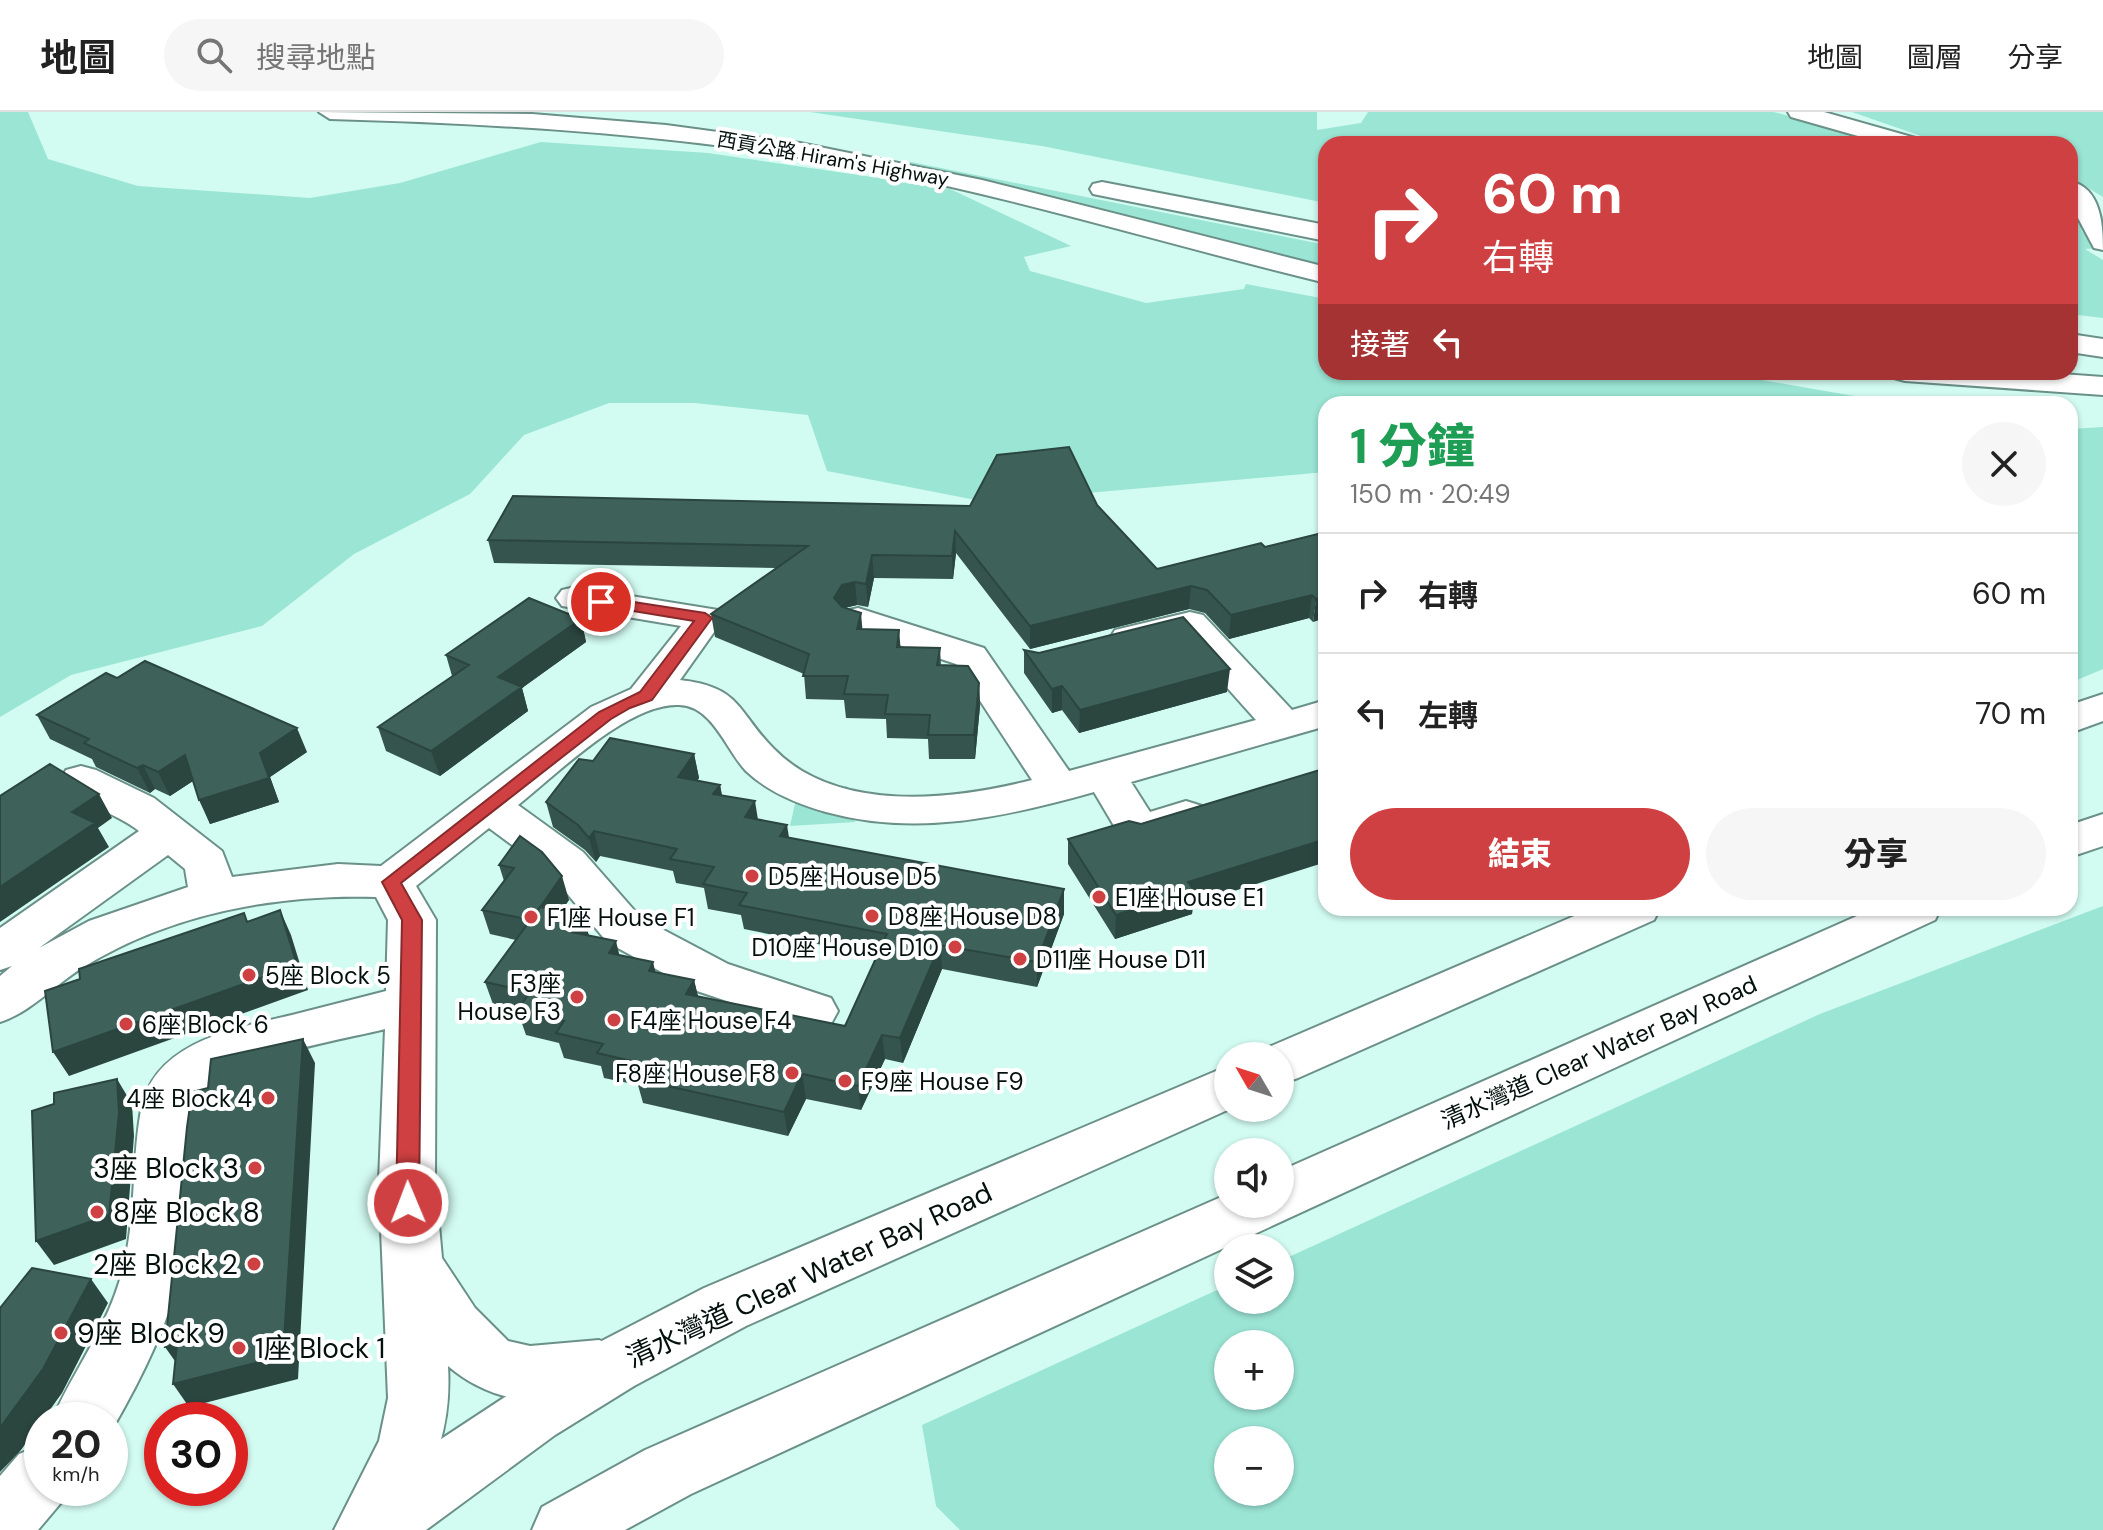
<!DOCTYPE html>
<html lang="zh-TW">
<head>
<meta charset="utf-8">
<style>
  :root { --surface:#fff; --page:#f6f6f6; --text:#222; --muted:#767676; --line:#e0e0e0; --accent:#cf4042 }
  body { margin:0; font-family:"DM Sans","Noto Sans TC",sans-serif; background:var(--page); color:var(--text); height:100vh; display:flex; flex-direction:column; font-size:30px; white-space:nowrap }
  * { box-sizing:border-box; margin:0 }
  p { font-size:26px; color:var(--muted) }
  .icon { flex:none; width:44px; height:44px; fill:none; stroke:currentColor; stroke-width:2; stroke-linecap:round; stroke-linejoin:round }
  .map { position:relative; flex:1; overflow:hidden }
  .details { position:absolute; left:1318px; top:284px; width:760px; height:520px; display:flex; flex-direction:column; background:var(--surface); border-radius:24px; box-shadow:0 2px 6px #0004 }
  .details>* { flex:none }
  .banner { position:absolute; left:1318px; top:24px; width:760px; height:244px; border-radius:24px; box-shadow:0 2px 6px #0004; background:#cf4042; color:#fff; overflow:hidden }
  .needle { width:52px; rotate:309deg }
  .controls { position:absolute; left:1214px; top:930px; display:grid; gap:16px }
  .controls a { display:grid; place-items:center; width:80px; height:80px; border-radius:50%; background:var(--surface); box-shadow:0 2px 6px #0004; font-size:40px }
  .speed { position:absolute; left:24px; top:1290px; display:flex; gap:16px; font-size:40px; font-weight:700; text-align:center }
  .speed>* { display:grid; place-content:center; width:104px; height:104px; border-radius:50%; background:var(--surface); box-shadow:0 2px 6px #0004; line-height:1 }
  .speed small { font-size:20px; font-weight:400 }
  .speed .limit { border:12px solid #d22; background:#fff; color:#111 }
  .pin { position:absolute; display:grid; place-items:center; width:68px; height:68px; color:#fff; margin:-34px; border:4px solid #fff; border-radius:50%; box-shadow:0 2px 8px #0007 }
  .me { position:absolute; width:88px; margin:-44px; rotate:359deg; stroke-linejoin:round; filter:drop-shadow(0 0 6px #0008) }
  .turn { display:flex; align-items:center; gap:28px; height:168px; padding:0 32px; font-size:36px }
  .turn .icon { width:104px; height:104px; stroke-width:2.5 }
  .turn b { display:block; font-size:56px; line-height:68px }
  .then { display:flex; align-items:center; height:76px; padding:0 32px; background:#0003; gap:16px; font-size:30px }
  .round { display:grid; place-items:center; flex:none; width:84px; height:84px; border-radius:42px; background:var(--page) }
  .summary { display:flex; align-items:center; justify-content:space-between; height:136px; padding:0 32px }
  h1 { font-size:48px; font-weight:800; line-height:60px; color:#1e9e55 }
  .action { display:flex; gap:16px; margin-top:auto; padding:16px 32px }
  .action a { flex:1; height:92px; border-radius:48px; background:var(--accent); color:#fff; font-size:32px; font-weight:800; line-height:92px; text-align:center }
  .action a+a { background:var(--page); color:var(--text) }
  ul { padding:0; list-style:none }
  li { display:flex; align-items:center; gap:24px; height:120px; padding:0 32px; border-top:2px solid var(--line) }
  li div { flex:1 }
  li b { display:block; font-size:30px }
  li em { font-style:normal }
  header { display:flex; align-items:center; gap:48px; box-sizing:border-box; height:112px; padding:0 40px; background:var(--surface); border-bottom:2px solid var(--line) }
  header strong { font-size:38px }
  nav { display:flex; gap:44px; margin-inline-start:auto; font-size:28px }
  .search { width:560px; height:72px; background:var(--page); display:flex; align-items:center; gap:20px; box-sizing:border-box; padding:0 28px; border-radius:44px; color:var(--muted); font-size:30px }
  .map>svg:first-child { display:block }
  .green { fill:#9be5d5; fill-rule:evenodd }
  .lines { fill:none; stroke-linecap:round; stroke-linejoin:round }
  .minor-casing { stroke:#6b9088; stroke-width:4 }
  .major-casing { stroke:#6b9088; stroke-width:4 }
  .minor { fill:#fff; fill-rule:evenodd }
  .major { fill:#fff; fill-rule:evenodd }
  .wall { fill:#35544d }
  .shaded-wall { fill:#2b453f }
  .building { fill:#3e625a; stroke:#2b453f; stroke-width:2 }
  .route { fill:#cf4042; stroke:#872a2b; stroke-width:2 }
  .poi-dot { fill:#cf4042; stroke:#fff; stroke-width:3 }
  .labels { text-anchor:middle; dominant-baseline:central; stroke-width:8; stroke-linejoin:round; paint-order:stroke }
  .far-street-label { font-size:20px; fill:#03100d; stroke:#fff }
  .poi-label { font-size:24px; fill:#03100d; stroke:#fff; text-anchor:start }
  .street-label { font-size:24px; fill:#03100d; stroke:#fff }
  .near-poi-label { font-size:28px; fill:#03100d; stroke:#fff; text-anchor:start }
  .near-street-label { font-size:28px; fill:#03100d; stroke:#fff }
</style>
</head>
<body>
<header>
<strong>地圖</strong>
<div class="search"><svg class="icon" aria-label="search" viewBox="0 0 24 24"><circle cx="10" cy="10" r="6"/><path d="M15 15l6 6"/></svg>搜尋地點</div>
<nav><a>地圖</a><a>圖層</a><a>分享</a></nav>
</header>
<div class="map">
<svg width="2103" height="1418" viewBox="0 0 2103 1418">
  <rect width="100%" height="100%" fill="#d2fbf1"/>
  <path class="green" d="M0,0h28l20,47 90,27 172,12 90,-15 141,-41 167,11 240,35 123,58 -47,11 6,14 116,32 98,-14 2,-5 80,15v73h390l184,32h-574v68l-340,30 -159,-31 -19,-56 -113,-12h-86l-85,32 -54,59 -116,60 -92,72 -191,49 -71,42z
    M810,0h507v18l44,-7 7,-11h405l26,6 27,-6 110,32h-610v59l-284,-57z
    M1852,0h251v85l-33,-20v-33h-126z
    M906,49l420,84v24l-209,-56 -214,-50z
    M2070,79l22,7 11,19v8l-22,6 22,8v9l-18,1 18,11v58l-33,-4z
    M2103,315v242l-33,14v-254z
    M847,674l8,36 -65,4 7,-31z
    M2103,794v624h-1143l-24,-24 -14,-81 306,-140v15h52v-39l540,-247zM1228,1232h52v52h-52zM1280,1328v52h-52v-52z"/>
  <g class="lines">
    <g class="minor-casing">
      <path id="minor" d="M1788,0h36l95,27 4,5h-37l-95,-27z
        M2070,69c31,7 33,43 33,69l-9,-2 -24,-45z
        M575,475l143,23 6,8 -44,62c62,7 57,32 94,69 64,65 179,51 258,31l-76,-116 -111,-37 -6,-8 6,-8 13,-3 126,40 85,123 187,-51 -75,-84 -52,14 -14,-4 -5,-8 5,-8 75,-18 13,3 89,95 34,-10v26l-195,56 19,30 36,-11 16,5 6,10 -6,10 -63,19 -16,-4 -29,-49c-89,25 -177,45 -268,20 -28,-8 -58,-20 -80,-41 -20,-21 -33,-65 -67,-66 -51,-2 -122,69 -161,100l65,47 58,66 87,46 103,34 7,13 -7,13 -18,6 -119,-40 -87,-48 -56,-68 -62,-46 -73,58 20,34 -1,261 7,77 33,50 33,33 22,5 69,-6 21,8 9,20 -9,20c-58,22 -123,20 -172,-22 4,68 -17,105 -46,164h-68l45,-89 9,-43 -9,-217 6,-152c-55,14 -161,27 -191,78 -2,49 -1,100 -10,149 -12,62 -42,122 -74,177v-13h-58c22,-51 56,-93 70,-148 15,-54 9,-109 19,-162 13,-69 96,-82 151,-95 31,-8 63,-16 94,-24l2,-71 -12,-23c-99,-3 -203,16 -289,68 -30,17 -55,47 -87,57v-46l12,-10 -12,4v-42l139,-97c-22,-18 -65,-29 -79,-51l6,-10 15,-4 15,4 58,28 68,53 10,26 106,-13 43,2 210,-159 40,-18 50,-63 -119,-20 -6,-8 6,-8zM168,743l17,14 3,18 -99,34 -50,27z
        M42,1333v43h27l-4,10 -27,32h-38v-54l19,-22z"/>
    </g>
    <g class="major-casing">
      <path id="major" d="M319,0l213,2 134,11 134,18 182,37 344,87v16c-153,-37 -304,-84 -459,-114 -177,-34 -357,-45 -537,-50z
        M1102,70l224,43v16l-233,-47 -3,-5 3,-5z
        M2070,222l33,5v18l-33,-5z
        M1890,260h144l69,5v18l-198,-14 -11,-3z
        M2103,582v27l-33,12v-28z
        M2103,702v32l-33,11v-32z
        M1593,796h67l-6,12 -356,158 -18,6v-28h-21l3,-6z
        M1875,796h66l-6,12 -1244,574 -66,36h-93l10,-23 103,-57 583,-256v10h52v-33z
        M1228,954v42h4l-486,218 -112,60 -79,49 -129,95h-86l10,-23 82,-62 79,-52 81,-47 112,-58z"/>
    </g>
    <use href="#minor" class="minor"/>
    <use href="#major" class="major"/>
  </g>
  <path class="wall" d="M1097,393l60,64 108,-22 61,-15 -13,90 -4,-4 -80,21 -24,-26 -16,-4 -159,40 -74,-96 -3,26 -79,-1 -6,29 -11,-2 -12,3 17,22 39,17 39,1 1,17 38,18 1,23 -5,53h-46l-1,-20 -41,-1 -1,-19 -40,-1 -2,-18 -38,-1 -2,-25 -89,-37 -4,-23 65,-46 -282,-5 -6,-23 482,-34z
    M581,507l5,23 -64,46 6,23 -88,65 -54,-25 -8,-24 74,-51 -6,-21z
    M1024,538l203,42 -148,41 -17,-23 -10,3 -28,-40z
    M37,603l270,37 -37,25 9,25 -69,22 -17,-43 -23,15 -15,-7 -5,4 -54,-26 -4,-8 -42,-20z
    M694,642l5,24 -2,3 23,4 2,10 36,25 31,18 275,51v25l-27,73 -95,-18 -39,94 -18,-4 -24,51 -55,-11 -18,37 -145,-33 -5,-18 -34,-7 -3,-12 -37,-8 -5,-15 -33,-8 -8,-23 -24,-5 -9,-25 31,-42 -26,-6 -8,-24 22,-29 -5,-16 21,-29 49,64 -8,11 22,4 6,21 31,19 36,17 38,8 4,17 147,29 32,-70 -133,-27 -3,-14 -33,-6 -4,-21 -28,-5 -3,-12 -73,-15 -4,6 -11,-12 -32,-23 -7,-25 47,-41z
    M1068,727l125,65 -1,10 -77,25 -47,-75z"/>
  <path class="shaded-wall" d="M955,419l1,22 -3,26 -1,-23z
    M872,443l2,23 -6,29 -2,-23z
    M855,470l2,23 -13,3 -7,13 -3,-23 8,-13z
    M1191,474l-2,23 -159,40v-23z
    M1312,483l-3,23 -80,21 2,-24z
    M1326,484v22l-13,4 3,-23z
    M861,501l2,23 -6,-7z
    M581,507l5,23 -64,46 6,23 -88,65 -9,-25 67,-74z
    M899,518l2,23 -4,-6z
    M1230,557l-3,23 -148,41 1,-23z
    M979,571l1,23 -5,53 -1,-24z
    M1062,574v24l-10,3v-24z
    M297,616l10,24 -37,25 9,25 -69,22 -11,-24 61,-47z
    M694,642l5,24 -16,23 -5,-24z
    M185,643l11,24 -26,17 -12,-24z
    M143,653l12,24 -5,4 -13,-25z
    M720,673l4,24 -11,-15z
    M99,682l13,24 -14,10 11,19 -109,75v-35l72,-75z
    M755,689l4,25 -14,-9z
    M787,713l4,25 -11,-14z
    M594,719l6,25 -4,6 -7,-24z
    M1326,727v23l-133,42 -1,10 -77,25 1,-24 72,-33z
    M562,764l7,24 -31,44 -7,-24z
    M1064,777v25l-27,73v-25z
    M280,798l11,25 17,55 -239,86 -16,-24z
    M583,803l7,25 -19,-8z
    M616,829l6,25 -13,-13z
    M940,833l2,24 -39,94 -3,-25z
    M653,850l6,25 -10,-16z
    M694,868l6,24 -14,-10z
    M882,923l3,24 -24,51 -3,-24z
    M303,927l12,24 -17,316 -109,28 -16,-23z
    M802,962l4,25 -18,37 -4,-24z
    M117,967l15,25 2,32 -8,103 -72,26 -18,-24z
    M91,1167l17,24 -46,90 -41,57 -21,22v-44z
    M177,1232l5,27 -17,-24z"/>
  <path class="building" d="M1069,335l28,58 60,64 104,-26 4,4 61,-15v64l-10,3 -4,-4 -81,20 -24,-25 -16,-4 -161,40 -75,-95 -3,25 -80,-1 -6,29 -11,-2 -13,3 -8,13 8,9 19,6 -4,16 42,1 -2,17 43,1 -3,17 31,1 11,17 -5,52h-46l2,-20 -45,-1 3,-19 -44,-1 4,-18h-45l6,-22 -98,-40 97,-68 -320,-6 25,-44 457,10 27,-51z
    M529,486l52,21 -83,58 24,10 -91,64 -53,-24 91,-62 -23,-10z
    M1183,505l47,52 -150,41 -18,-24 -10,3 -28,-39 15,3z
    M145,549l152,67 -37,25 9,25 -70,22 -14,-45 -27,17 -15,-7 -6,3 -53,-25 5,-4 -52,-24 69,-42 11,5z
    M610,626l84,16 -16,23 42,8 -7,9 42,7 -10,16 42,8 -7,11 284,53 -27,73 -97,-17 -40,93 -18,-3 -24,51 -56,-12 -18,38 -148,-33 9,-15 -48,-11 6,-9 -47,-11 8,-12 -47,-10 13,-19 -45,-10 55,-75 43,8 -12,17 45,9 -7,12 44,9 -4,9 45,9 -8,14 159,32 42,-92 -148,-29 8,-12 -44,-9 11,-17 -44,-8 7,-10 -83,-18 -5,7 -11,-13 -32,-23 33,-43 14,2z
    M50,652l49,30 -27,18 23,11 -95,64v-91z
    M1326,656v71l-138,43 6,8 -78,25 -48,-76 61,-18 12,3z
    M520,724l22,16 20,24 -31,44 -49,-10 32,-42 -15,-3z
    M280,798l17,55 -244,87 -8,-61 35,-12 -1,-10 165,-56 3,9z
    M303,927l-20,317 -110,28 4,-40 -12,3 22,-220 5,-35 16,-4 3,-29z
    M117,967l2,33 -10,103 -73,26 -4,-130 22,-7v-11z
    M32,1156l59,11 -48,90 -43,59v-120z"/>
  <path class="route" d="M601,485l104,16 7,5 -60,82 -22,8 -19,11 -210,164 21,37 -3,283 -3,7 -8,3 -9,-3 -3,-7 6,-283 -20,-38 217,-170 41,-20 54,-71 -98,-16v-6z"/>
  <g class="poi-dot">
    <circle cx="752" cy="764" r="8"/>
    <circle cx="1099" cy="785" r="8"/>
    <circle cx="872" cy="804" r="8"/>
    <circle cx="531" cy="805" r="8"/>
    <circle cx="955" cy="835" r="8"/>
    <circle cx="1020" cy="847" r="8"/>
    <circle cx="249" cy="863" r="8"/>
    <circle cx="577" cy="885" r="8"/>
    <circle cx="614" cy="908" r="8"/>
    <circle cx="126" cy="912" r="8"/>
    <circle cx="792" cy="961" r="8"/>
    <circle cx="845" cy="969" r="8"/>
    <circle cx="268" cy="986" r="8"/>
    <circle cx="255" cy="1056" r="8"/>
    <circle cx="97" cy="1100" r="8"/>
    <circle cx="254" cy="1152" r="8"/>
    <circle cx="61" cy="1221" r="8"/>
    <circle cx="239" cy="1236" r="8"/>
  </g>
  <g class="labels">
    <g class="far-street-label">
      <text transform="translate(833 47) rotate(10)">西貢公路 Hiram's Highway</text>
    </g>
    <g class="poi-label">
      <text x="768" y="764">D5座 House D5</text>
      <text x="1115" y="785">E1座 House E1</text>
      <text x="888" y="804">D8座 House D8</text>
      <text x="547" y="805">F1座 House F1</text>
      <text x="939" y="835" text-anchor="end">D10座 House D10</text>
      <text x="1036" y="847">D11座 House D11</text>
      <text x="265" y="863">5座 Block 5</text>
      <text x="561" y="871" text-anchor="end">F3座<tspan x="561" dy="28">House F3</tspan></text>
      <text x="630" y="908">F4座 House F4</text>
      <text x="142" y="912">6座 Block 6</text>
      <text x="776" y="961" text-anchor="end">F8座 House F8</text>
      <text x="861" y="969">F9座 House F9</text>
      <text x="252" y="986" text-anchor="end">4座 Block 4</text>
    </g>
    <g class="street-label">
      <text transform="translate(1599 940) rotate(-24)">清水灣道 Clear Water Bay Road</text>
    </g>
    <g class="near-poi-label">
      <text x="239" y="1056" text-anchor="end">3座 Block 3</text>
      <text x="113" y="1100">8座 Block 8</text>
      <text x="238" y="1152" text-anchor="end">2座 Block 2</text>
      <text x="77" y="1221">9座 Block 9</text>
      <text x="255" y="1236">1座 Block 1</text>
    </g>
    <g class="near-street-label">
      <text transform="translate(809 1163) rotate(-25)">清水灣道 Clear Water Bay Road</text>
    </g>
  </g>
</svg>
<div class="controls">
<a><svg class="needle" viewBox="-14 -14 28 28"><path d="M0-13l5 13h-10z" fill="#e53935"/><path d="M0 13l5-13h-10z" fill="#767676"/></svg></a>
<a><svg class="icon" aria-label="sound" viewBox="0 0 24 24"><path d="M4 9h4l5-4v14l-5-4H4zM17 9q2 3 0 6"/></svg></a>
<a><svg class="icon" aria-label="layers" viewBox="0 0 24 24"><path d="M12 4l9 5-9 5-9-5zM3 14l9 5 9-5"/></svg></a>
<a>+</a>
<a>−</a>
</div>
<div class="speed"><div>20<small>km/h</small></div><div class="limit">30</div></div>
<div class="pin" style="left:601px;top:490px;background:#d93025"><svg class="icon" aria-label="arrive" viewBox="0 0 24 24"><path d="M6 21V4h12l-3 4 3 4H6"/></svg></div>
<svg class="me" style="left:408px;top:1091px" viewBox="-20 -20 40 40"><circle r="17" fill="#cf4042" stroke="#fff" stroke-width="3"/><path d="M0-11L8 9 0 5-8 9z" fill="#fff"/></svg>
<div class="banner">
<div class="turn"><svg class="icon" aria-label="right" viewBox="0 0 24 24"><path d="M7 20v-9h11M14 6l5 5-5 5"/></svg><div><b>60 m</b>右轉</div></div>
<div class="then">接著<svg class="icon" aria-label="left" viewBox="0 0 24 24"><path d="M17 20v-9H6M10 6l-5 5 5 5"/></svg></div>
</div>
<section class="details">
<div class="summary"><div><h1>1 分鐘</h1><p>150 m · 20:49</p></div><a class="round"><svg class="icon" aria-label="close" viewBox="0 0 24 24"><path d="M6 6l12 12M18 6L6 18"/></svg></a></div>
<ul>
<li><svg class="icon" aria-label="right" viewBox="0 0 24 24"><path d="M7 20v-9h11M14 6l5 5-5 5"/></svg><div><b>右轉</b></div><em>60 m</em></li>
<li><svg class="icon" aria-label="left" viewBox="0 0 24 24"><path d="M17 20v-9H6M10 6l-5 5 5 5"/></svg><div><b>左轉</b></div><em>70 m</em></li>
</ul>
<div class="action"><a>結束</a><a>分享</a></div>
</section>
</div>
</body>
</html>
